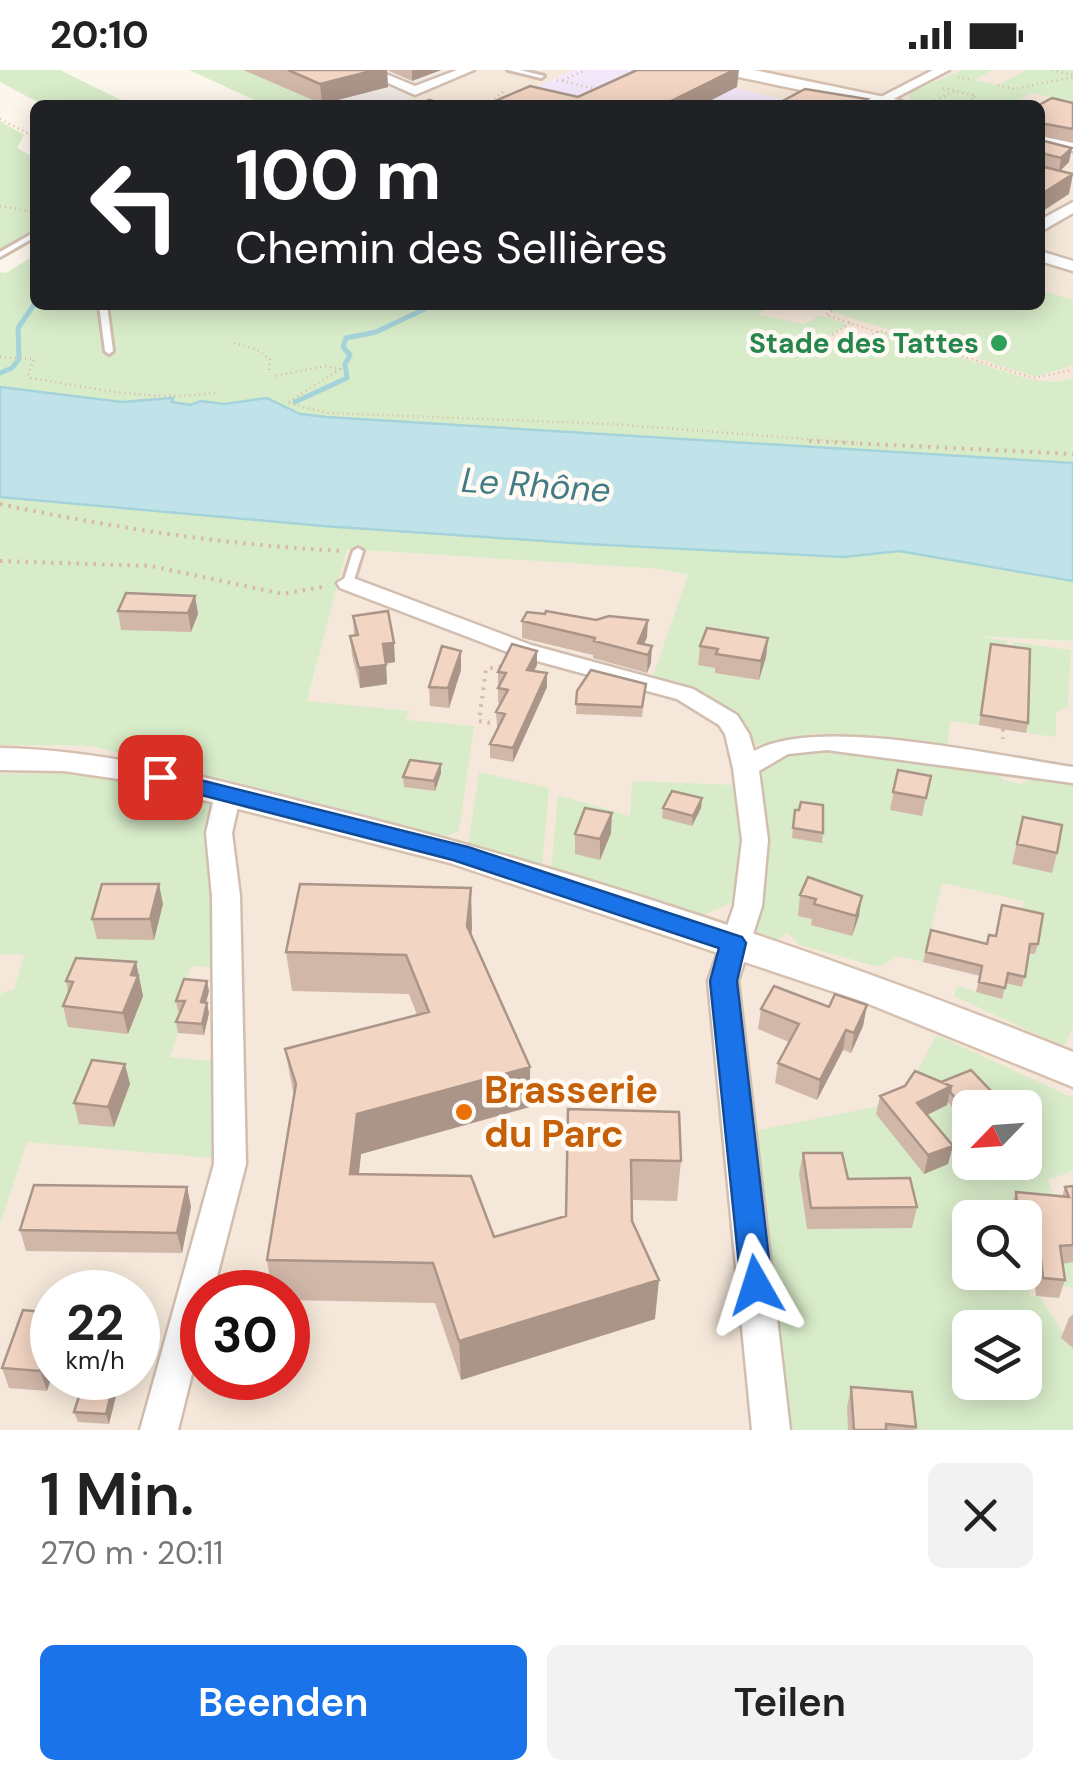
<!DOCTYPE html>
<html lang="de">
<head>
<meta charset="utf-8">
<style>
  :root { --surface:#fff; --page:#f2f2f2; --text:#222; --muted:#767676; --accent:#1a73e8 }
  body { margin:0; font-family:"DM Sans",sans-serif; background:var(--page); color:var(--text); height:100vh; display:flex; flex-direction:column; font-size:38px; white-space:nowrap }
  * { box-sizing:border-box; margin:0 }
  p { font-size:32px; color:var(--muted) }
  .icon { flex:none; width:55px; height:55px; fill:none; stroke:currentColor; stroke-width:2; stroke-linecap:round; stroke-linejoin:round }
  .map { position:relative; height:1360px; overflow:hidden }
  .sheet { display:flex; flex-direction:column; background:var(--surface); flex:1 }
  .sheet>* { flex:none }
  .banner { position:absolute; left:30px; top:30px; width:1015px; height:210px; border-radius:15px; box-shadow:0 5px 25px #0003; background:#202124; color:#fff; overflow:hidden }
  .needle { width:65px; rotate:245deg }
  .tools { position:absolute; left:952px; top:1020px; display:grid; gap:20px }
  .tools a { display:grid; place-items:center; width:90px; height:90px; border-radius:15px; background:var(--surface); box-shadow:0 5px 25px #0003; font-size:50px }
  .speed { position:absolute; left:30px; top:1200px; display:flex; gap:20px; font-size:50px; font-weight:700; text-align:center }
  .speed>* { display:grid; place-content:center; width:130px; height:130px; border-radius:50%; background:var(--surface); box-shadow:0 5px 25px #0003; line-height:1 }
  .speed small { font-size:25px; font-weight:400 }
  .speed .limit { border:15px solid #d22; background:#fff; color:#111 }
  .pin { position:absolute; display:grid; place-items:center; width:85px; height:85px; color:#fff; margin:-42px; border-radius:20px; box-shadow:0 5px 15px #0006 }
  .me { position:absolute; width:110px; margin:-55px; rotate:354deg; stroke-linejoin:round; filter:drop-shadow(0 0 8px #0008) }
  .turn { display:flex; align-items:center; gap:35px; height:210px; padding:0 40px; font-size:45px }
  .turn .icon { width:130px; height:130px; stroke-width:2.5 }
  .turn b { display:block; font-size:70px; line-height:85px }
  .round { display:grid; place-items:center; flex:none; width:105px; height:105px; border-radius:15px; background:var(--page) }
  .summary { display:flex; align-items:center; justify-content:space-between; height:170px; padding:0 40px }
  h1 { font-size:60px; font-weight:600; line-height:75px }
  .button { display:flex; gap:20px; margin-top:auto; padding:20px 40px }
  .button a { flex:1; height:115px; border-radius:15px; background:var(--accent); color:#fff; font-size:40px; font-weight:600; line-height:115px; text-align:center }
  .button a+a { background:var(--page); color:var(--text) }
  .status { display:flex; justify-content:space-between; align-items:center; height:70px; padding:0 50px; background:var(--surface); direction:ltr }
  .status svg { height:28px; fill:currentColor }
  .map>svg:first-child { display:block }
  .residential { fill:#f5e8da; fill-rule:evenodd }
  .industrial { fill:#efe9e4 }
  .education { fill:#f3e8fa }
  .green { fill:#d8ecc9; fill-rule:evenodd }
  .water { fill:#bfe3e8; stroke:#a5d3da; stroke-width:2.5 }
  .lines { fill:none; stroke-linecap:round; stroke-linejoin:round }
  .stream { stroke:#a5d3da; stroke-width:5 }
  .lane-casing { stroke:#d1beb0; stroke-width:6 }
  .street-casing { stroke:#d1beb0; stroke-width:5 }
  .secondary-casing { stroke:#d6c0b0; stroke-width:5 }
  .path-far1 { stroke:#d9b8a5; stroke-width:2.5; stroke-dasharray:1 4; stroke-linecap:butt }
  .path { stroke:#d9b8a5; stroke-width:4; stroke-dasharray:2.5 6; stroke-linecap:butt }
  .lane { fill:#fff; fill-rule:evenodd }
  .street { fill:#fff; fill-rule:evenodd }
  .secondary { fill:#fff; fill-rule:evenodd }
  .wall { fill:#d1b7a8 }
  .shaded-wall { fill:#aa9588 }
  .building { fill:#f3d5c3; stroke:#aa9588; stroke-width:2.5 }
  .route { fill:#1a73e8; stroke:#114b97; stroke-width:2.5 }
  .leisure-dot { fill:#2e9e5b; stroke:#fffaf3; stroke-width:4 }
  .food-dot { fill:#e8710a; stroke:#fffaf3; stroke-width:4 }
  .labels { text-anchor:middle; dominant-baseline:central; stroke-width:9; stroke-linejoin:round; paint-order:stroke }
  .far-leisure-label { font-size:28px; font-weight:bold; fill:#27864d; stroke:#fffaf3; text-anchor:end }
  .water-label { font-size:35px; font-style:italic; fill:#437c86; stroke:#fffaf3 }
  .near-food-label { font-size:38px; font-weight:bold; fill:#c56008; stroke:#fffaf3; text-anchor:start }
</style>
</head>
<body>
<div class="status"><b>20:10</b><svg viewBox="0 0 49 12"><path d="M0 12V9h3v3zM5 12V6h3v6zM10 12V3h3v9zM15 12V0h3v12zM26 1h20v11H26zM47 4h2v5h-2z"/></svg></div>
<div class="map">
<svg width="1073" height="1360" viewBox="0 0 1073 1360">
  <rect width="100%" height="100%" fill="#fdf6ec"/>
  <path class="residential" d="M468,0h605v308l-19,4 -179,-18 -102,-16 -16,-33 13,-10h270v-200h-641l16,-14z
    M347,479l312,20 300,66 114,6v789h-1073v-685l92,1 178,44 37,-89zM970,1038h55v54h-55zM970,1148h55v54h-55zM52,1222h86v86h-86zM202,1222h86v86h-86zM970,1258h55v54h-55z"/>
  <path class="industrial" d="M243,0h225l-53,21 -16,14h-75z"/>
  <path class="education" d="M574,0h82l138,32 -6,3h-235l-39,-9z"/>
  <path class="green" d="M0,0h60l71,35h-88l-43,-23z
    M189,0h54l81,35h-59z
    M963,0h29l-17,10 23,5 29,-15h46v32l-41,-9 -23,12h-89l-10,-5v-8z
    M0,51l24,14 -7,13 18,10v72l-35,21z
    M35,185v50h735l-12,10 47,9 15,-9 27,9 -26,18 27,9 32,-20 148,48 26,3 19,-4v85l-746,-46 -27,-3 -33,-16 -43,6 -23,-3 -11,4 -19,-4 1,-3 -50,4 -122,-15v-115l6,1z
    M1040,220l33,10v65l-37,12 -225,-72h229z
    M0,427l587,47 256,13 56,-6 174,30v60l-95,-5 29,5 -2,14 -19,5 1,22 -5,18 3,1 -6,24 -29,-4 -3,27c-41,-5 -86,-14 -128,-14 -24,0 -51,13 -70,11 -7,-46 -58,-57 -97,-66l36,-104 -29,-6 -312,-20 -40,152 102,10 -3,9 68,6 -15,105 -17,7 -350,-92 -92,-1z
    M1013,572l58,8 -3,57 -12,5v25l-30,-4 4,-67 -18,-9z
    M821,677l171,20 11,13 18,4 16,-9 36,6v246l-9,20 -110,-51 3,-10 45,13 3,-16 23,-28h7l6,-30 -20,-5 3,-19 -82,-18 -19,79 -25,-6 -19,11 -79,-22 -13,-12 -9,7 -20,-8 -5,-11 12,-71 1,-28 -8,-39 4,-15 14,-13z
    M78,702l138,29 -6,78 9,89 -28,-2 -13,44 7,2 -15,45 51,5 2,97 -196,-17 -27,82v-230l14,-5 10,-34 -24,-1v-180z
    M479,702l70,16 -7,79 -74,-22z
    M632,711l104,4 7,32 -5,83 -40,17 -147,-47 7,-75 72,21z
    M937,965l136,63v73l-25,9 25,62v45l-45,-3 2,12 10,1 33,51v82h-288l-32,-299 147,-29zM970,1038h55v54h-55zM970,1148h55v54h-55zM970,1258h55v54h-55z"/>
  <path class="water" d="M0,317l122,15 51,-4 -1,4 18,3 11,-4 23,3 43,-6 33,16 27,3 746,46v118l-174,-30 -55,6 -257,-13 -264,-18 -323,-29z"/>
  <g class="lines">
    <path class="stream" d="M0,303l12,-5 7,-9 -1,-31 17,-25
      M295,332l52,-24 -2,-14 5,-9 -7,-8 3,-9 30,-6 57,-27"/>
    <g class="lane-casing">
      <path id="lane" d="M508,0h12l24,6 -3,2z
        M35,162v5l-35,20v-5z
        M99,235h8l6,46 -4,3 -4,-3z
        M358,478l5,3 -10,32 -5,3 -4,-1 -1,-2 10,-32z"/>
    </g>
    <g class="street-casing">
      <path id="street" d="M359,0h17l39,16 42,-16h17l-59,25z
        M933,0h16l-65,34 -11,-3z
        M1073,132v11l-33,19v-12z
        M1040,181l33,10v10l-33,-10z
        M348,506l183,69 162,44 44,26 12,19 5,17c65,-36 242,5 319,16v16l-246,-33 -39,4 -29,17 9,69 -6,66 -24,75 52,449h-38l-44,-449 26,-75 8,-66 -9,-72 -8,-34 -6,-9 -42,-26 -162,-44 -175,-67 -3,-5z
        M228,715l13,8 -9,40 8,63 6,268 -33,128h-11v42l-24,96h-38l74,-266 -2,-268 -6,-63 9,-40z"/>
    </g>
    <g class="secondary-casing">
      <path id="secondary" d="M720,0h34l145,30 9,5h-35l-144,-30z
        M1040,61l33,8v12l-33,-8z
        M0,678c110,2 212,31 319,58 257,63 509,148 754,246v35l-209,-85 -414,-139 -325,-83 -61,-9 -64,-1z"/>
    </g>
    <path class="path-far1" d="M1052,0l21,5
      M958,7l15,3
      M557,10l44,10
      M563,10l23,-10
      M998,15l16,4 59,-12
      M943,18l33,8 -5,2 4,7
      M503,22l-9,7 9,2
      M926,35l28,-14
      M0,49l35,18
      M0,136l35,6
      M840,235l-14,10 51,17 -29,18 -26,-8 28,-19
      M881,261l152,47 40,-8
      M234,273l22,6 14,10 -1,11
      M0,287l34,2 -6,16 3,3c63,10 123,25 187,14
      M276,306l49,-10 15,3 -53,34 41,10 284,11 247,19"/>
    <path class="path" d="M809,371l264,13
      M0,434c113,24 227,41 342,47
      M0,491l151,5 132,28 45,-8
      M490,653l-11,-2 7,-52 20,-3
      M1003,659v10"/>
    <use href="#lane" class="lane"/>
    <use href="#street" class="street"/>
    <use href="#secondary" class="secondary"/>
  </g>
  <path class="wall" d="M243,0h198l-29,11 -25,-11 1,17 -66,17z
    M1073,33v40l-33,-7v-31z
    M1040,70l29,22 -10,9 10,23 -29,-30z
    M195,526l3,18 -7,18 -70,-2 -3,-19z
    M353,546l42,46 -9,1 1,21 -27,4 -8,-33 -2,-19 4,-1z
    M522,551l125,16 -3,7 7,19 -4,10 -54,-15v-3l-71,-17z
    M768,568l-2,19 -7,23 -44,-7v-5l-17,-3 2,-19z
    M989,584l39,69 -2,10 -47,-8z
    M537,595l-3,6 13,2v14l-34,75 -23,-4v-14l8,-17h-1l-1,-15 5,-9h-3v-31z
    M461,600l-12,38 -19,-2 -1,-19z
    M646,614l-4,33 -66,-3 1,-23z
    M441,694v9l-6,18 -31,-4 -1,-10z
    M898,700l33,6 -9,40 -32,-6z
    M702,728l-1,10 -9,18 -30,-8 1,-10z
    M795,740l28,23 -1,10 -30,-5z
    M1023,747l34,36 -5,20 -40,-9z
    M611,763l-11,27 -25,-6v-20z
    M808,807l51,39 -7,20 -41,-11 1,-6 -14,-3 2,-21z
    M163,834l-9,36 -57,-1 -5,-20z
    M472,857l-1,8 59,172 -169,47 -2,20 135,63 72,-21 2,-107 113,52 -4,40 -45,-1v21l23,98 -194,61 -26,-77 -147,-3v-8h-16l-5,-32 27,-163 -9,-48 132,-34 -8,-21 -117,-3 -6,-39z
    M931,860l56,14h51l-3,10h-6l-7,33 -16,-4 -4,16 -26,-7 4,-16 -57,-14z
    M136,892l7,34 -15,38 -60,-7 -5,-21 5,-14 -2,-11z
    M209,921l-3,12 3,10 -5,22 -26,-2 -2,-11 5,-11h-3l-2,-10z
    M867,935l-4,21 -12,27 -8,-3 -26,50 -42,-17 3,-20 11,-21 -31,-13 3,-20z
    M941,1012l46,19 -12,7h-5v2l-11,6 -11,-14 -1,3 -20,10 21,49 -24,10 -48,-60 4,-18z
    M130,1014l-16,43 -35,-3 -5,-21z
    M803,1083l45,26 69,28 -5,21 -105,1 -8,-55z
    M1073,1116v76l-10,2 2,16 -6,18 -23,-2 -5,-56h-6v-22h-14l-1,-8 6,-18 46,5 3,-10z
    M187,1117l4,20 -9,46 -156,-2 -6,-21z
    M23,1240l24,81 -38,-3 -7,-20z
    M1073,1244v34l-12,-10 8,-20z
    M113,1316l3,10 -7,28 -31,-2 -4,-10z
    M851,1317l65,40 -1,3h-67l-1,-23z"/>
  <path class="shaded-wall" d="M375,0h12l1,17 -66,17 -2,-20z
    M412,0h29l-29,11z
    M734,0h5l-2,17 -35,18h-39z
    M1072,78l-3,14 -10,10 2,-14z
    M1073,104l-4,20 -29,19v-18z
    M195,526l3,18 -7,18 -3,-19z
    M648,550l-1,17 -7,16 -2,-10z
    M768,568l-2,19 -7,23 2,-19z
    M394,573l1,19 -11,2 -1,-20z
    M652,576l-1,17 -4,10 1,-18z
    M461,581v19l-12,38 -1,-20z
    M537,581v14l-10,19v-14z
    M386,595l1,19 -27,4 -1,-20z
    M547,603v14l-34,75v-14z
    M441,694v9l-6,18 -1,-10z
    M702,728l-1,10 -9,18 1,-10z
    M612,743l-1,20 -11,27v-21z
    M159,814l4,20 -9,36 -4,-21z
    M471,818l1,39 -3,39 -2,-40z
    M862,826l-3,20 -7,20 4,-20z
    M136,892l7,34 -15,38 -5,-21 8,-38z
    M207,911l2,10 -6,22 -2,-11z
    M207,933l2,10 -5,22 -2,-11z
    M867,935l-4,21 -12,27 3,-20z
    M846,960l-3,20 -26,50 3,-20z
    M125,994l5,20 -16,43 -6,-20z
    M530,997v40l-169,47 -7,60 -4,-40 7,-60z
    M951,1016l-4,19 -34,17 4,-19z
    M990,1020l-3,11 -12,7h-5v2l-11,6 3,-11z
    M953,1076l-5,18 -24,10 4,-19z
    M187,1117l4,20 -9,46 -5,-20z
    M659,1210l-4,39 -194,61 -2,-39z
    M52,1266v40l-5,15 -7,-20z
    M113,1316l3,10 -7,28 -3,-10z"/>
  <path class="building" d="M288,0h87l-55,14z
    M637,0h97l-71,35h-177l44,-19 48,11z
    M805,19l62,10 -4,2 10,2 -3,2h-95z
    M1052,28l21,5v26l-33,-6v5l-1,-23z
    M429,30l20,5h-32z
    M1040,70l32,8 -11,10 -16,-4 -5,-8z
    M1040,96l33,8 -33,21z
    M126,523l69,3 -7,17 -70,-2z
    M388,541l6,32 -11,1 3,21 -27,3 -9,-32 8,-1 -5,-19z
    M546,541l50,9 13,-4 39,4 -10,23 14,3 -4,9 -54,-14 1,-3 -73,-17 5,-9 18,2z
    M707,558l61,10 -7,23 -45,-7 2,-5 -18,-3z
    M512,574l25,7 -10,19 20,3 -34,75 -23,-4 15,-30 -9,-2 12,-22 -10,-2 8,-15 -8,-1z
    M991,574l39,5 -2,74 -47,-8z
    M442,576l19,5 -13,37 -19,-1z
    M591,600l55,14 -4,23 -66,-3 1,-13z
    M410,690l31,4 -7,17 -31,-4z
    M898,700l33,6 -5,22 -33,-6z
    M672,721l30,7 -9,18 -30,-8z
    M801,732l22,3v28l-30,-5 2,-18h4z
    M585,738l27,5 -12,26 -25,-5z
    M1023,747l39,8 -5,28 -40,-9z
    M808,807l54,19 -6,20 -42,-12 2,-5 -16,-4z
    M102,814h57l-9,35h-58z
    M300,814l171,4 -4,38 63,141 -173,47 -7,60 121,2 23,61 72,-21 2,-107 111,3 2,49 -50,-1 1,61 27,59 -200,61 -26,-78 -166,-3 29,-176 -11,-35 144,-37 -23,-57 -120,-3z
    M1002,835l41,9 -5,30h-8l-5,33 -17,-4 -3,15 -26,-6 3,-16 -56,-14 5,-22 56,14 2,-9 7,1z
    M76,888l60,4 -5,13 7,1 -15,37 -60,-7 10,-24 -7,-1z
    M184,909l23,2 -6,21 6,1 -5,21 -26,-2 9,-21h-9z
    M774,916l55,21 6,-13 32,11 -13,28 -8,-3 -26,50 -42,-17 21,-39 -38,-15z
    M92,990l33,4 -17,43 -34,-4z
    M971,1000l19,20 -28,15 -12,-13 1,-6 -10,-4z
    M915,1001l36,15 -34,17 36,43 -25,9 -48,-59 25,-10z
    M803,1083h39l6,26 62,-1 7,29 -106,1z
    M34,1115l153,2 -10,46 -157,-3z
    M1073,1116v59l-13,1 5,34 -22,-2 -6,-56 -12,-1v-3h-7l-2,-26 53,5 -4,-10z
    M23,1240l29,3v23l-12,35 -38,-3z
    M83,1314l30,2 -7,28 -32,-2z
    M851,1317l61,5 4,35 -30,-3v6h-32z"/>
  <path class="route" d="M160,700l308,77 274,90 4,6 -9,38 35,304 -4,10 -12,4 -11,-4 -4,-10 -31,-304 9,-33 -266,-88 -302,-78 -3,-5z"/>
  <circle class="leisure-dot" cx="999" cy="273" r="10"/>
  <circle class="food-dot" cx="464" cy="1042" r="10"/>
  <g class="labels">
    <g class="far-leisure-label">
      <text x="979" y="273">Stade des Tattes</text>
    </g>
    <g class="water-label">
      <text transform="translate(536 415) rotate(4)">Le Rhône</text>
    </g>
    <g class="near-food-label">
      <text x="484" y="1020">Brasserie<tspan x="484" dy="44">du Parc</tspan></text>
    </g>
  </g>
</svg>
<div class="tools">
<a><svg class="needle" viewBox="-14 -14 28 28"><path d="M0-13l5 13h-10z" fill="#e53935"/><path d="M0 13l5-13h-10z" fill="#767676"/></svg></a>
<a><svg class="icon" aria-label="search" viewBox="0 0 24 24"><circle cx="10" cy="10" r="6"/><path d="M15 15l6 6"/></svg></a>
<a><svg class="icon" aria-label="layers" viewBox="0 0 24 24"><path d="M12 4l9 5-9 5-9-5zM3 14l9 5 9-5"/></svg></a>
</div>
<div class="speed"><div>22<small>km/h</small></div><div class="limit">30</div></div>
<div class="pin" style="left:160px;top:707px;background:#d93025"><svg class="icon" aria-label="arrive" viewBox="0 0 24 24"><path d="M6 21V4h12l-3 4 3 4H6"/></svg></div>
<svg class="me" style="left:756px;top:1215px" viewBox="-20 -20 40 40"><path d="M0-17L14 15 0 8-14 15z" fill="#1a73e8" stroke="#fff" stroke-width="4"/></svg>
<div class="banner">
<div class="turn"><svg class="icon" aria-label="left" viewBox="0 0 24 24"><path d="M17 20v-9H6M10 6l-5 5 5 5"/></svg><div><b>100 m</b>Chemin des Sellières</div></div>
</div>
</div>
<section class="sheet">
<div class="summary"><div><h1>1 Min.</h1><p>270 m · 20:11</p></div><a class="round"><svg class="icon" aria-label="close" viewBox="0 0 24 24"><path d="M6 6l12 12M18 6L6 18"/></svg></a></div>
<div class="button"><a>Beenden</a><a>Teilen</a></div>
</section>
</body>
</html>
